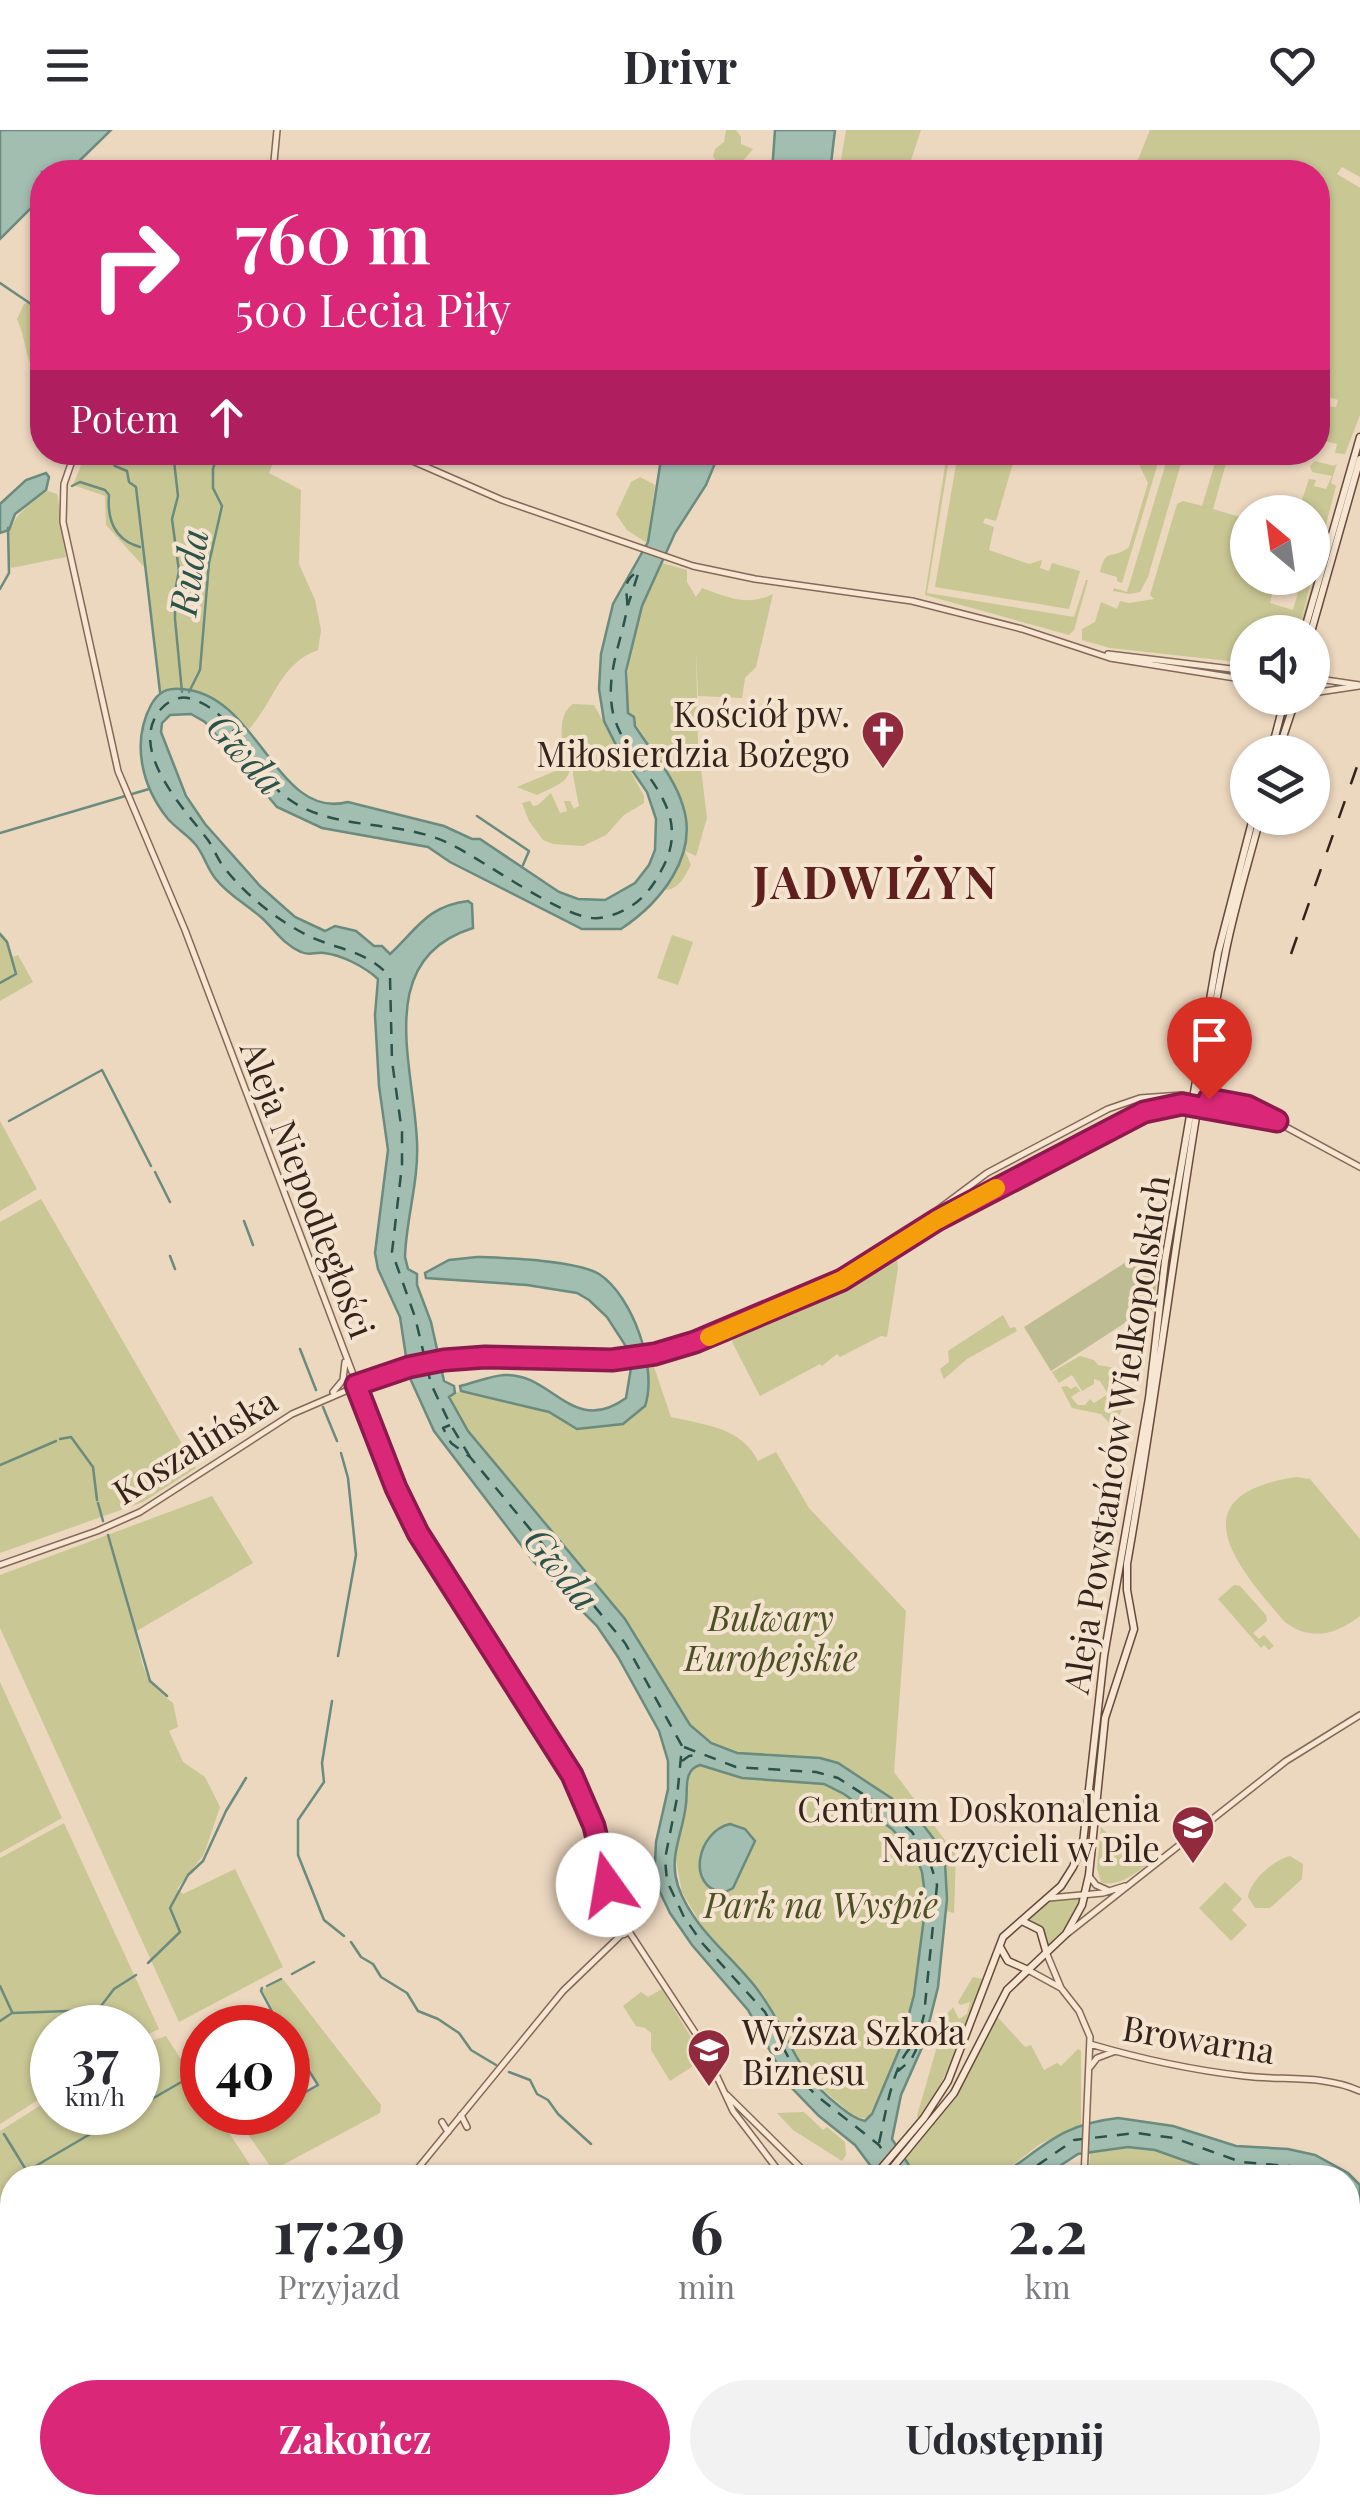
<!DOCTYPE html>
<html lang="pl">
<head>
<meta charset="utf-8">
<style>
  :root { --surface:#fff; --page:#f2f2f3; --text:#2b2b33; --muted:#7c7c81; --accent:#db2777 }
  body { margin:0; font-family:"Playfair Display",serif; background:var(--page); color:var(--text); height:100vh; display:flex; flex-direction:column; font-size:38px; white-space:nowrap }
  * { box-sizing:border-box; margin:0 }
  p { font-size:32px; color:var(--muted) }
  .icon { flex:none; width:55px; height:55px; fill:none; stroke:currentColor; stroke-width:2; stroke-linecap:round; stroke-linejoin:round }
  .map { position:relative; flex:1; overflow:hidden }
  .details { position:absolute; left:0px; top:2035px; width:1360px; height:350px; display:flex; flex-direction:column; background:var(--surface); border-radius:40px 40px 0 0; box-shadow:0 2px 8px #0004 }
  .details>* { flex:none }
  .hud { position:absolute; left:30px; top:30px; width:1300px; height:305px; border-radius:40px; box-shadow:0 2px 8px #0004; background:#db2777; color:#fff; overflow:hidden }
  .needle { width:65px; rotate:331deg }
  .fabs { position:absolute; left:1230px; top:365px; display:grid; gap:20px }
  .fabs a { display:grid; place-items:center; width:100px; height:100px; border-radius:50%; background:var(--surface); box-shadow:0 2px 8px #0004; font-size:50px }
  .speed { position:absolute; left:30px; top:1875px; display:flex; gap:20px; font-size:50px; font-weight:700; text-align:center }
  .speed>* { display:grid; place-content:center; width:130px; height:130px; border-radius:50%; background:var(--surface); box-shadow:0 2px 8px #0004; line-height:1 }
  .speed small { font-size:25px; font-weight:400 }
  .speed .limit { border:15px solid #d22; background:#fff; color:#111 }
  .pin { position:absolute; display:grid; place-items:center; width:85px; height:85px; color:#fff; margin:-102px -42px; border-radius:50% 50% 50% 0; rotate:-45deg; box-shadow:0 0 10px #0007 }
  .pin .icon { rotate:45deg }
  .me { position:absolute; width:110px; margin:-55px; rotate:347deg; stroke-linejoin:round; filter:drop-shadow(0 0 8px #0008) }
  .turn { display:flex; align-items:center; gap:35px; height:210px; padding:0 40px; font-size:45px }
  .turn .icon { width:130px; height:130px; stroke-width:2.5 }
  .turn b { display:block; font-size:70px; line-height:85px }
  .then { display:flex; align-items:center; height:95px; padding:0 40px; background:#0003; gap:20px; font-size:38px }
  .eta { display:flex; justify-content:space-evenly; align-items:center; height:170px; text-align:center }
  .eta b { font-size:60px; font-weight:700; line-height:70px }
  .cta { display:flex; gap:20px; margin-top:auto; padding:20px 40px }
  .cta a { flex:1; height:115px; border-radius:60px; background:var(--accent); color:#fff; font-size:40px; font-weight:700; line-height:115px; text-align:center }
  .cta a+a { background:var(--page); color:var(--text) }
  header { display:flex; justify-content:space-between; align-items:center; height:130px; padding:0 40px; background:var(--surface); font-size:45px; font-weight:700 }
  .map>svg:first-child { display:block }
  .green { fill:#c9c794 }
  .cemetery { fill:#bebc93 }
  .water { fill:#a2beb1; stroke:#6a8b7e; stroke-width:2.5; fill-rule:evenodd }
  .lines { fill:none; stroke-linecap:round; stroke-linejoin:round }
  .stream { stroke:#6a8b7e; stroke-width:2.5 }
  .ferry { stroke:#2c534a; stroke-width:2.5; stroke-dasharray:12 10; stroke-linecap:butt }
  .tertiary-casing { stroke:#846858; stroke-width:8 }
  .secondary-casing { stroke:#664a3c; stroke-width:9 }
  .tertiary { stroke:#f7e6d2; stroke-width:5 }
  .secondary { stroke:#f7e6d2; stroke-width:6 }
  .rail { stroke:#34241c; stroke-width:2.5; stroke-dasharray:18 18; stroke-linecap:butt }
  .route-casing { stroke:#8e194d; stroke-width:25 }
  .route { stroke:#db2777; stroke-width:18 }
  .slow { stroke:#f59e0b; stroke-width:18 }
  .labels { text-anchor:middle; dominant-baseline:central; stroke-width:8; stroke-linejoin:round; paint-order:stroke }
  .poi-label { font-size:35px; fill:#34241c; stroke:#f4e3cf; text-anchor:end }
  .street-label { font-size:35px; fill:#34241c; stroke:#f4e3cf }
  .park-label { font-size:35px; font-style:italic; fill:#4c5024; stroke:#f4e3cf }
  .water-label { font-size:38px; font-style:italic; fill:#2c534a; stroke:#f4e3cf }
  .district-label { font-size:45px; font-weight:bold; letter-spacing:2.5px; fill:#5f201d; stroke:#f4e3cf }
</style>
</head>
<body>
<header><svg class="icon" aria-label="menu" viewBox="0 0 24 24"><path d="M4 6h16M4 12h16M4 18h16"/></svg>Drivr<svg class="icon" aria-label="heart" viewBox="0 0 24 24"><path d="M12 20l-8-8c-3-5 5-10 8-4 3-6 11-1 8 4z"/></svg></header>
<div class="map">
<svg width="1360" height="2385" viewBox="0 0 1360 2385">
  <rect width="100%" height="100%" fill="#ecd7bf"/>
  <path class="green" d="M726,0h10l5,7v7l12,5 -19,23h-20l4,-8 -5,-8 2,-7 9,-7z
    M846,0h75l-14,42h-68z
    M1150,0h210v47l-18,-10 -5,7 23,14v227l-15,39 -10,-1 2,-9 -16,-4 -3,7 2,-41 16,1 2,-7 -9,-3 -2,4 -5,-1 1,-9 -5,-2v-217h-185z
    M42,167v84c-20,-23 -13,-35 -25,-62l7,-15z
    M1147,322l14,1 -39,130 -5,-2v-4l-17,-5c6,-26 12,-11 29,-25l19,-64 -12,-25 2,-4 7,2z
    M86,323h191l-8,20 32,17 -2,74 16,36 6,30 -3,20c-39,14 -43,51 -69,79 -22,-23 -56,-52 -89,-37l-15,-124 -39,-43 -1,-29 -32,-11z
    M947,323h3l-23,140 147,24 12,-37h2l-14,50 -5,5 -144,-40z
    M958,323h58l-20,68 -11,-3 -2,5 11,4 -5,23 40,14 13,-4 -2,8 9,3 3,-8 28,8 -11,38 -134,-22z
    M1169,323h15l-36,124 -8,15 -11,2 -16,-3 1,-3 13,4z
    M1218,323h11l-16,56 34,10 1,59h28l-6,25 23,7 9,-32h10l-13,50 30,-99 -28,103h-53l-1,31 -137,-15 -28,-8v-11l13,-7 6,-20 16,7 3,-8 9,2 25,-4 -4,-4 27,-91 6,-3 19,5z
    M1315,331l19,5 3,-3 -6,20 5,3 -23,89 -1,-63h-14l11,-33 7,1 -2,6 12,3 6,-13 -20,-4 -2,-6z
    M640,347l15,8 -8,58 -20,-13 -11,-16 15,-32z
    M48,361l9,3 1,4 8,59 -55,11c-11,-41 6,-56 37,-77z
    M662,433l25,7v12l9,15 6,-9c25,9 46,19 71,6l-17,73 -11,11 -3,20 -44,-2 -2,-46 2,94 9,74 -11,38 -11,-5 6,14c-7,12 -12,25 -27,25l20,-40 -14,-72 -44,-70 3,-51 13,-51z
    M573,574l21,1 50,91v7l-20,12 -18,20 -23,11 -30,-2 -10,-4 -14,-19 -7,-18 8,-2 3,5 5,-1 13,-12 9,20 7,-2 -3,-10h6l4,8 5,-3 -6,-31 2,-30 -3,3c-1,35 -6,33 -35,47l-20,-8 43,-18c7,-21 -7,-51 13,-65z
    M0,801l8,10 5,16 5,-2 15,27 -33,19z
    M672,805l21,7 -15,43 -21,-7z
    M0,991l37,68 -37,22z
    M41,1069l155,269 -53,34 -143,51v-331z
    M889,1125l8,5 1,8 -11,69 -6,-1 -41,21 -3,-3 -15,12 -2,-2 -60,32 -28,-54 2,-9 100,-43z
    M1003,1185l7,13 5,-1 2,4 -50,28 -23,20 -4,-10 9,-7 -1,-11z
    M1080,1226l14,4 4,5 28,5 -4,25 3,9 -12,23 -12,-13 -29,-6 -11,-21 6,-1 4,3 5,-3 4,5 -9,6 7,8h7l5,-6 4,4 14,-9 -8,-13 -6,-2v5l-12,7 -10,-16 -13,8 -7,-11z
    M652,1231l19,56c34,8 70,10 87,44l18,-9 33,56 97,103 -12,161 62,83 -2,58 -8,-2 -4,-59 -20,-30 -16,-15 -68,-44 -18,-5 -83,-5 -26,-10 -21,-18 -65,-106 -157,-188 -19,-35 12,-5 10,2 78,19 28,17 46,-6 21,-17 2,-44z
    M1296,1347l14,2 50,60v77c-23,18 -49,26 -75,6 -50,-57 -108,-127 11,-145z
    M212,1366l41,67 -118,69c8,36 8,48 38,71l5,24 -9,4 14,31 22,15 15,30 -16,47 -27,35 6,5 52,-25 48,98 -104,55 -179,-394v-53z
    M1234,1455l6,1 26,29 1,6 -14,12 6,6 5,-4 10,11 -5,4 -5,-5 -3,3 -43,-49z
    M0,1552l62,136 -62,35z
    M700,1635l42,13 82,6 20,10 48,35 24,27 6,16 4,30 -12,93 -14,53 -32,71 -13,-2 -48,-41 -44,-82 -60,-66 -21,-36 -7,-37 11,-45 4,-40z
    M64,1693l95,206 -21,10v-11h-86v63l-52,33v-266z
    M1101,1697l29,30 9,1 6,8c-12,9 -29,22 -44,16l-4,-14z
    M1290,1726l13,8 -1,15 -32,29h-15l-7,-11c2,-17 26,-37 42,-41z
    M1225,1752l17,17 -10,11 15,15 -16,16 -32,-33z
    M1081,1767l-13,28 -19,22 -6,-19 -16,-10 25,-17z
    M973,1847l10,2c-18,53 -33,94 -64,141l-2,-4 29,-101 7,-8 6,12 8,-5 3,-12 -10,3 -2,-3z
    M283,1849l98,126 -1,8 -107,57 -31,-44 28,-13 18,-1v-9l31,-18 -31,-50v-7l-5,-1 -21,-37z
    M662,1859l42,70 -34,22 -19,-31v-17l-6,-5 -9,-2 -13,-20 18,-14 7,5z
    M993,1882l32,35 6,-2 13,25 13,-7 4,3 17,-17 3,2v74l-41,19 -43,33h-74l-21,-20 52,-64z
    M166,1906l36,56v20l14,1 42,64 -246,1v108l-12,-17v-138l52,-33v14h86v-66z
    M804,1982l19,18 4,-3 18,15 1,13 -4,6 -49,-31 -16,-17z
    M1139,2016l143,30 9,2h-202l1,-26z
    M1348,2081l12,21v91l-7,13 -5,-3z"/>
  <path class="cemetery" d="M1153,1115h10l-11,67 -9,-1 -92,60 -27,-44z"/>
  <path class="water" d="M0,0h111l-43,42h-26v25l-42,42z
    M775,0h60l-5,42h-58z
    M716,322l2,4 -12,29 -31,48 -33,73 -16,65 2,42 6,4 1,9c16,25 39,50 48,80 16,50 -23,97 -62,123h-39l-132,-67 -22,-15 -106,-19 -45,-21 -72,-85 -14,-8 -21,1 -8,8 -1,9 25,64 19,28 55,62 35,31 30,14 10,-5 21,5 18,15h8l8,8c27,-25 37,-48 78,-53l4,3 1,24c-100,31 -59,137 -56,214 2,39 -11,77 -12,115l3,12 9,5v11l14,37 13,59 10,5 1,7 -6,4 19,34 157,188 65,106 21,18 26,10 83,5 18,5 76,50 23,30 8,20 2,36 -9,88 -14,56 -23,52 -9,44 18,28 13,10h-44l-24,-32 -36,-29 -31,-32 -40,-74 -56,-65 -22,-32 -10,-21 -5,-29 1,-21 12,-53v-28l-9,-30 -41,-74 -21,-31 -63,-64 -100,-131 -25,-55 -9,-59 -22,-48 -3,-16 13,-103 -9,-64 -4,-71 3,-36c-13,-12 -36,-24 -54,-26 -9,-1 -15,3 -23,-1 -18,-8 -26,-22 -39,-34 -16,-14 -34,-23 -47,-40 -8,-10 -11,-23 -19,-33 -8,-10 -19,-16 -28,-26 -26,-32 -37,-76 -17,-114 8,-14 16,-17 31,-16 77,5 94,132 166,113l96,24 28,13h8l79,53 19,7 27,1 30,-17 14,-18 6,-15 1,-31 -9,-27 -27,-39 -16,-32 -5,-32 2,-35 12,-50 35,-62 14,-89zM700,1635l42,13 82,6 20,10 48,35 24,27 6,16 4,30 -12,93 -14,53 -28,66 -7,7c-10,-2 -17,-8 -26,-15 -48,-37 -48,-73 -82,-117 -26,-34 -64,-60 -79,-103 -10,-30 5,-52 8,-82 2,-15 -3,-34 14,-39z
    M46,343l3,4 -3,13 -31,24 -6,16 -9,3v-29l26,-24z
    M477,1127c28,1 99,3 122,17 34,22 59,95 46,132l-22,18 -46,5 -28,-17 -88,-21 -1,-5c14,-3 30,-10 44,-11 48,-3 68,62 122,23l6,-36 -3,-11 -22,-34 -18,-17 -12,-7 -50,-8 -101,-7 -1,-5 24,-13z
    M730,1694l15,5 10,12 -22,47 -10,5c-38,-7 -25,-62 7,-69z
    M1118,1988l55,8 63,20 52,3 27,6 33,18 12,12v49l-12,-21v-35l-108,-2 -26,-5 -59,-21 -27,-3 -50,7 -35,23 -46,1c47,-30 60,-53 121,-60z"/>
  <g class="lines">
    <path class="stream" d="M0,153l31,21 11,2
      M37,176l-2,-8 7,-7
      M104,322l11,14 12,5 2,11 7,5 24,205
      M173,322l5,44 -6,23 7,52 -4,20v28l7,73
      M72,356l8,-4 25,8 4,5c-2,25 6,45 31,52
      M0,459l9,-16 -1,-45
      M189,562l11,-22 9,-107 13,-57 -9,-18v-19l5,-17
      M477,686l52,35 -6,14
      M0,703l149,-44
      M0,804l7,8 9,32 -16,9
      M9,991l93,-51 49,96
      M155,1042l15,30
      M244,1091l9,24
      M170,1126l5,13
      M300,1219l16,41
      M323,1277l14,34
      M60,1309l11,-2 22,30 4,33
      M0,1335l56,-24
      M98,1373l5,18
      M108,1405l42,146 17,15
      M338,1526l18,-101 -8,-77 -7,-25
      M332,1571l-10,62 2,19 -26,38v35l26,65 20,16
      M351,1812l10,15 12,7 8,13 26,16 11,18 20,8 21,14 12,17 25,15
      M148,1833l32,-31 -10,-24 18,-33 15,-14 23,-50 20,-33
      M292,1844l22,-12
      M0,1856l12,26
      M267,1856l14,-7
      M262,1858l-1,3 20,37
      M0,1891l12,-8 86,-3 16,-21 22,-14
      M288,1908l30,47 -30,17
      M509,1942l21,8 7,14 11,6 10,14 33,30
      M138,1977l52,-30
      M242,1995l24,-13
      M4,2004l27,44
      M27,2041l101,-59
      M227,2048l21,-12"/>
    <path class="ferry" d="M450,1295l-7,3 8,15 19,14 155,186 57,103 -5,52 -12,61 2,22 17,36 19,27 62,68 34,66 18,18 62,49 22,33
      M470,1327l-21,-35 -18,-38 -16,-67 -23,-65 10,-87v-33l-10,-71 -2,-84c-22,-26 -51,-27 -79,-40 -32,-15 -67,-43 -88,-71 -6,-8 -9,-17 -15,-26 -23,-30 -82,-91 -47,-131 6,-7 17,-13 27,-11 48,11 62,73 99,100 48,35 114,20 165,47 36,18 104,69 140,73 13,1 25,-4 36,-10 16,-9 26,-23 34,-39 36,-66 -36,-101 -49,-156 -8,-37 8,-70 14,-104 2,-16 -8,-27 12,-38l-11,34
      M684,1617l52,20 80,5 22,6 39,25 35,29 16,24 9,29 -13,130 -4,16 -10,15
      M682,1631l7,-5 8,-1
      M879,2013c6,-25 14,-85 36,-99l1,6 -5,10 -13,11
      M1019,2048l55,-38 62,-7 38,5 67,24 71,6 19,10
      M1348,2061l12,14"/>
    <g class="tertiary-casing">
      <path id="tertiary" d="M273,42l4,-42
        M75,322l-11,32 -1,38 55,249 67,159 211,558 39,73 137,214 25,62 19,89
        M392,322l110,48 191,66 62,13 157,22 110,28 88,29 138,22
        M1108,524l140,17
        M1312,548l48,7
        M1312,563l47,-7
        M813,1162l91,-57 83,-62 121,-64 32,-11 42,-3 65,11 113,61
        M333,1262l10,-12 2,-18
        M0,1435l97,-34 43,-19 152,-98 93,-40 74,-16 142,3 69,-11 160,-63 107,-68 207,-107 38,-9 95,18
        M1089,1746l7,9 11,5
        M1049,1768l54,-5 22,-7
        M616 1799a6 6 0 1 1 12 0a6 6 0 1 1-12 0Z
        M628,1800l72,110 33,71 51,67
        M1068,1803l218,-172 74,-46
        M1046,1822l15,36 18,23 11,26 -6,141
        M1028,1840l33,18
        M1090,1914c51,15 102,26 154,32 40,5 78,-2 116,15
        M1090,1937l7,-9 16,-6
        M727,1965l84,83
        M461,1985l6,12
        M442,1992l6,10
        M410,2048l153,-187 58,-56
        M435,2372l4,13
        M1351,2385l9,-28
        M1358,2385l2,-5"/>
    </g>
    <g class="secondary-casing">
      <path id="secondary" d="M1304,502l56,-195
        M1311,502l49,-173
        M1271,622l14,-54
        M1278,622l18,-54
        M1022,1791l18,9 6,21
        M1000,1817l8,14 18,8
        M810,2046l2,2
        M873,2048l51,-60 24,-37 55,-144 58,-51 12,-19 10,-24 21,-187 45,-258 16,-137 53,-308 35,-135
        M884,2048l70,-85 53,-103 59,-56 16,-29 7,-30 16,-157 29,-89 -7,-39v-26c36,-205 58,-411 99,-614 9,-45 23,-89 34,-132
        M997,2372l23,13
        M1016,2372l22,13
        M251,2385l15,-13"/>
    </g>
    <use href="#tertiary" class="tertiary"/>
    <use href="#secondary" class="secondary"/>
    <path class="rail" d="M1291,824l69,-196"/>
  </g>
  <g class="lines">
    <g class="route-casing">
      <path id="route" d="M608,1755l-14,-59 -22,-51 -154,-242 -22,-45 -40,-103 53,-18 35,-7 41,-3 127,3 43,-6 40,-12 147,-62 95,-60 207,-108 38,-8 95,17 -30,-15 -38,-7"/>
    </g>
    <use href="#route" class="route"/>
    <path class="slow" d="M709,1207l133,-57 95,-60 59,-32"/>
  </g>
  <defs>
    <g id="church-pin" transform="scale(2.25)"><path d="M0 17L-7.5 6A9.5 9.5 0 1 1 7.5 6Z" fill="#912a3c" stroke="#f4e3cf"/><path d="M-1.2-6h2.4v3.5h3.3v2.4h-3.3V6h-2.4V-.1h-3.3v-2.4h3.3Z" fill="#fff"/></g>
    <g id="university-pin" transform="scale(2.25)"><path d="M0 17L-7.5 6A9.5 9.5 0 1 1 7.5 6Z" fill="#912a3c" stroke="#f4e3cf"/><path d="M0-5L7-2L0 1L-7-2ZM-4 1L0 2.5L4 1V4Q0 6-4 4Z" fill="#fff"/></g>
  </defs>
  <g fill-rule="evenodd">
    <use href="#church-pin" x="883" y="602"/>
    <use href="#university-pin" x="1193" y="1697"/>
    <use href="#university-pin" x="709" y="1920"/>
  </g>
  <g class="labels">
    <g class="poi-label">
      <text x="850" y="582">Kościół pw.<tspan x="850" dy="40">Miłosierdzia Bożego</tspan></text>
      <text x="1160" y="1677">Centrum Doskonalenia<tspan x="1160" dy="40">Nauczycieli w Pile</tspan></text>
      <text x="742" y="1900" text-anchor="start">Wyższa Szkoła<tspan x="742" dy="40">Biznesu</tspan></text>
    </g>
    <g class="street-label">
      <text transform="translate(309 1059) rotate(69)">Aleja Niepodległości</text>
      <text transform="translate(1115 1304) rotate(-81)">Aleja Powstańców Wielkopolskich</text>
      <text transform="translate(194 1315) rotate(-32)">Koszalińska</text>
      <text transform="translate(1199 1908) rotate(9)">Browarna</text>
    </g>
    <g class="park-label">
      <text x="771" y="1486">Bulwary<tspan x="771" dy="40">Europejskie</tspan></text>
      <text x="821" y="1773">Park na Wyspie</text>
    </g>
    <g class="water-label">
      <text transform="translate(187 442) rotate(-82)">Ruda</text>
      <text transform="translate(247 623) rotate(48)">Gwda</text>
      <text transform="translate(563 1438) rotate(51)">Gwda</text>
    </g>
    <g class="district-label">
      <text x="876" y="750">JADWIŻYN</text>
    </g>
  </g>
</svg>
<div class="fabs">
<a><svg class="needle" viewBox="-14 -14 28 28"><path d="M0-13l5 13h-10z" fill="#e53935"/><path d="M0 13l5-13h-10z" fill="#7c7c81"/></svg></a>
<a><svg class="icon" aria-label="sound" viewBox="0 0 24 24"><path d="M4 9h4l5-4v14l-5-4H4zM17 9q2 3 0 6"/></svg></a>
<a><svg class="icon" aria-label="layers" viewBox="0 0 24 24"><path d="M12 4l9 5-9 5-9-5zM3 14l9 5 9-5"/></svg></a>
</div>
<div class="speed"><div>37<small>km/h</small></div><div class="limit">40</div></div>
<div class="pin" style="left:1209px;top:969px;background:#d93025"><svg class="icon" aria-label="arrive" viewBox="0 0 24 24"><path d="M6 21V4h12l-3 4 3 4H6"/></svg></div>
<svg class="me" style="left:608px;top:1755px" viewBox="-20 -20 40 40"><circle r="19" fill="#fff"/><path d="M0-13L10 11 0 6-10 11z" fill="#db2777"/></svg>
<div class="hud">
<div class="turn"><svg class="icon" aria-label="right" viewBox="0 0 24 24"><path d="M7 20v-9h11M14 6l5 5-5 5"/></svg><div><b>760 m</b>500 Lecia Piły</div></div>
<div class="then">Potem<svg class="icon" aria-label="ahead" viewBox="0 0 24 24"><path d="M12 20V5M6 11l6-6 6 6"/></svg></div>
</div>
<section class="details">
<div class="eta">
<div><b>17:29</b><p>Przyjazd</p></div>
<div><b>6</b><p>min</p></div>
<div><b>2.2</b><p>km</p></div>
</div>
<div class="cta"><a>Zakończ</a><a>Udostępnij</a></div>
</section>
</div>
</body>
</html>
